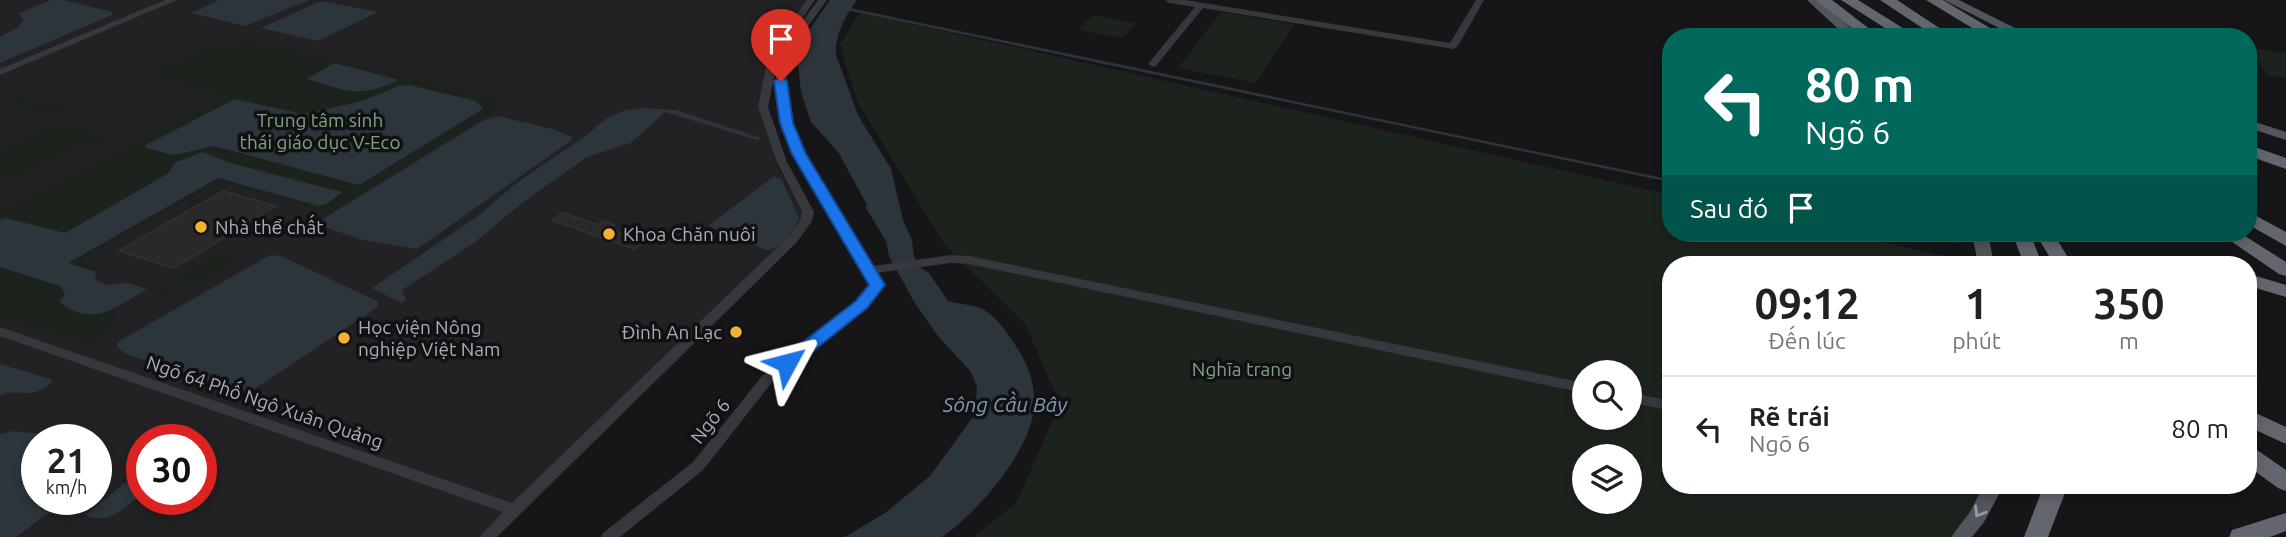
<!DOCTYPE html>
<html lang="vi">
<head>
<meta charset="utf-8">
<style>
  :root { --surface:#fff; --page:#f2f2f2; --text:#202124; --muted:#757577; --line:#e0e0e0 }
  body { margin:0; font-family:Ubuntu,sans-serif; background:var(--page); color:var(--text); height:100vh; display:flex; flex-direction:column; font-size:26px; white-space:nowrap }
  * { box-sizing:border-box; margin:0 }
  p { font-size:23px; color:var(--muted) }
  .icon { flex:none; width:38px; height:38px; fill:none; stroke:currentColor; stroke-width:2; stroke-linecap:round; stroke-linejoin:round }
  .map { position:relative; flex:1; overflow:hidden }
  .side { position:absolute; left:1662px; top:256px; width:595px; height:238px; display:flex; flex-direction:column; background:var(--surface); border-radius:28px; box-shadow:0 4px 10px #0003 }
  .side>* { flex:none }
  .guide { position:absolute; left:1662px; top:28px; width:595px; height:214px; border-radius:28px; box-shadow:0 4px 10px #0003; background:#00695c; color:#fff; overflow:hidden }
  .controls { position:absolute; left:1572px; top:360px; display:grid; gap:14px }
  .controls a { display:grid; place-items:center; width:70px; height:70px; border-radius:50%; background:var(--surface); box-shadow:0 4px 10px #0003; font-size:35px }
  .speed { position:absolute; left:21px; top:424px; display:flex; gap:14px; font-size:35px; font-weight:700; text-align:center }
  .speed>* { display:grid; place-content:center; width:91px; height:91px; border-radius:50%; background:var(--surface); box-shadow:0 4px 10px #0003; line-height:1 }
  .speed small { font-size:18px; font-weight:400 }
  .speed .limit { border:10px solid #d22; background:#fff; color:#111 }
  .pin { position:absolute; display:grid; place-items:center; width:60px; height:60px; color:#fff; margin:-72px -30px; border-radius:50% 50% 50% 0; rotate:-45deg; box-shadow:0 0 7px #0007 }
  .pin .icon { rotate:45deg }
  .me { position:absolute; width:77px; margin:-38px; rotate:52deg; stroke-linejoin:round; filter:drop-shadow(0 0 5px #0008) }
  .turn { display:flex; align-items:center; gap:24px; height:147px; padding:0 28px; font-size:32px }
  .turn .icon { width:91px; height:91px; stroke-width:2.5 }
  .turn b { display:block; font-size:49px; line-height:60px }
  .then { display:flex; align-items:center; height:66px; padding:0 28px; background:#0003; gap:14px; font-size:26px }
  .eta { display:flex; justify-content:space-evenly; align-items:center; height:119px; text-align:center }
  .eta b { font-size:42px; font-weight:600; line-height:49px }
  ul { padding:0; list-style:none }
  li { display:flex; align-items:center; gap:21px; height:105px; padding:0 28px; border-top:2px solid var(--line) }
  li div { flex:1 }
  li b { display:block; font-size:26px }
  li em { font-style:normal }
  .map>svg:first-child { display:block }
  .built { fill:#222225; fill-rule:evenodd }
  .green { fill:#1c231d; fill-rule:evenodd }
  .water { fill:#2c353c }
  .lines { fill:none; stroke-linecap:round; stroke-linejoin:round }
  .stream-far1 { stroke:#2c353c; stroke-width:2.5 }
  .stream { stroke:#2c353c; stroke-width:3.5 }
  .building { fill:#29292c; stroke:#303034; stroke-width:2 }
  .minor { fill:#37383d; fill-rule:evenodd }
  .major { fill:#53555c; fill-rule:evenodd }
  .highway { fill:#63666e; fill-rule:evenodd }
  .oneway { stroke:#979ba6 }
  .route { fill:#1a73e8; stroke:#114b97; stroke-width:2 }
  .poi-dot { fill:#f2b134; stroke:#111113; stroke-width:2.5 }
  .labels { text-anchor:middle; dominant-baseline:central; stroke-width:7; stroke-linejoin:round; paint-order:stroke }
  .park-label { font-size:19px; fill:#7fa381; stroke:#111113 }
  .poi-label { font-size:19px; fill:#a8adb8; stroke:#111113; text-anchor:start }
  .street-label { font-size:19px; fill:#a8adb8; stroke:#111113 }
  .water-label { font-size:21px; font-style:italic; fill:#7f9bb3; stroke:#111113 }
</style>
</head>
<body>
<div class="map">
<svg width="2286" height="537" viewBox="0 0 2286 537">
  <rect width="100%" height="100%" fill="#161618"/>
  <path class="built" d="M0,0h815l-15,13 -30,40 -10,54 18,59 25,49 -1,10 -324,312h-478zM37,439h59v60h-59zM142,439h59v60h-59z"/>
  <path class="green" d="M860,12l811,183v38h170l122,27 1,4h-293v221h314l-6,22 -30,30h-976l43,-34 44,-99 -35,-80 -81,-80 -87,-143 -17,-56zM1584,373h45v45h-45zM1584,457h45v45h-45z
    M1221,12l73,12 -38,59 -78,-15z
    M1093,15l42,8h1l-14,15 -44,-8z
    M244,39l266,62 -179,112 -103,-29 -22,5 -123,69 -2,4 17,6 -4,8 6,8 18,1 20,-5 42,13 -7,4 -26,-8 -28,17 -4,13 -23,24 -8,1 -84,-27v-106l226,-114 -80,-23 66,-29 13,3z
    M2249,48l37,5v25l-17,-2z
    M22,94l11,3 -9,5 10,3 10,-5 27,8 -8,5 34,10 -7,3 -85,-25z
    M57,122l52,15 -10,6 -7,-2 -75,37 -17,-5v-23z
    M217,189l9,1 54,15 -44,28 -3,-1 42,-26 -52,-15 -44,26 8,-8 4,-8z
    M309,215l3,1 -3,3 -114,65 -7,2 -15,-5 47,-30 20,3z"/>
  <path class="water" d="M51,0h12l49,12v3l-112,48v-26l18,-10 5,-6 -4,-8z
    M219,0h90l-64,26 -54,-13z
    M830,0h27c-11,14 -23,37 -21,55l22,60 33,54 12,51 9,20 2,17 7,11 8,5 19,28c10,3 22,3 32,7 15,6 24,21 33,34 14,19 23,42 21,66 -4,44 -57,105 -92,129h-97l40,-24 45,-37 43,-59 3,-16 1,-14 -6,-15 -34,-37 -24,-35 -24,-44 -3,-15 -20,-33 1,-3 -29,-53 -27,-30 -10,-30 -3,-28 9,-31z
    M321,1l57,11 -60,29 -57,-13z
    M334,63l65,17c-42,19 -51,11 -92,-1z
    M409,85l59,14 9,3 6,7 -124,76 -145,-39 -40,9 -29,-7 1,-3 89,-46 68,15 56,-12 40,-16z
    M643,108l33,2 86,28 -5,2 -92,-28 -34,31 -44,14 -65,46 -48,40 -72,47 4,10 -5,3 -29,-15 109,-74 34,-30 69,-47 23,-19 18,-8z
    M498,116l54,13 19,7 1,4 -155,109 -54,-9 -44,-15 -1,-3 166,-102z
    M203,152l27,11 112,29 -15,12 -8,2 -101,-28 -150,85 28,9 -1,8 13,5 20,-2 19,6c-32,19 -54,39 -88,13l6,-8 -5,-8 -60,-19v-47l6,-2 59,15 102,-59 9,-12z
    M774,176l8,4 17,38c-6,14 -18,32 -33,32l-58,-24z
    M270,255l11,1 98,46 -3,6 -123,82h-18l-109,-36 -8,-6 -1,-5 6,-4z
    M0,364l50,15 3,2c-24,22 -31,5 -53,15z
    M14,431l46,5 -1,3h-22v60h30l-51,38h-16v-103z
    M142,469v25c-18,14 -31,29 -54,23l-1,-3z"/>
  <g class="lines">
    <path class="stream-far1" d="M848,9l823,172"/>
    <path class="stream" d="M1917,233l40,8"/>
  </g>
  <path class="building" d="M223,191l53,15 -102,62 -55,-17z
    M563,213l35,12 6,-4 10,4 -6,4 37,12 -11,8 -82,-29z"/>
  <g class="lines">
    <path class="minor" d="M165,0h12l-177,75v-6z
      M807,0h8l-36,53 -11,54 19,55 27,50 -2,9 -15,21 -300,295h-18l24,-25 -503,-176v-9l512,176 277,-267 11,-15 2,-9 -25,-50 -19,-55 11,-54z
      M818,0h9c-13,19 -29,37 -36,59 -25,74 50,146 82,207l78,-11 18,1 615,127v10l-615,-129 -18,-1 -75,10 7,14 -17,20 -93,74 -70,89 -83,67h-19l2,-4 90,-71 70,-87 95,-74 13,-14c-9,-18 -18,-35 -29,-52 -32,-50 -83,-113 -61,-176 8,-22 24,-41 37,-59z
      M1165,0h20l265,43 26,-43h8l-26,46 -5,3 -250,-41 -47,58 -3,1 -5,-3 47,-57 -26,-4z
      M1629,392l42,9v10l-42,-9z"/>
    <path class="major" d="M1807,0h13l40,37h-13z
      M1944,0h15l74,37h-16z
      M2249,120l37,12v8l-37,-12z
      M1972,233h16l6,31h-16z
      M1984,485h20l-20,37 -12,15h-21l19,-25z"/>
    <path class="highway" d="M1816,0h16l48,37h-17z
      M1841,0h17l59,37h-18z
      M1880,0h17l56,37h-17z
      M1926,0h17l62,37h-18z
      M2249,145l37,13v11l-37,-13z
      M2249,212l37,20v14l-37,-21z
      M2012,233h18l12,31h-18z
      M2035,233h18l19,31h-18z
      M2219,233h21l46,29v14l-7,-2z
      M2249,274l37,11v12l-37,-11z
      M2249,410l37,17v17l-37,-17z
      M2249,448l8,2 29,20v21l-8,-3 -29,-21z
      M2044,485h24l-20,52h-24z
      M2286,513v18l-16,6h-41l3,-7z"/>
  </g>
  <defs><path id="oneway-chevron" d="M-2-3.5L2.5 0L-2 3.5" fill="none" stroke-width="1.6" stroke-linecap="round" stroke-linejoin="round" transform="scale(1.75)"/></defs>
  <use class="oneway" href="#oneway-chevron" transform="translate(1979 512) rotate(122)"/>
  <path class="route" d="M781,77l6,4 6,42 13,31 79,131 -18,23 -74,59 -6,2 -9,-6 3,-4 75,-58 13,-16 -77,-131 -12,-31 -6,-42z"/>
  <g class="poi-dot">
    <circle cx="201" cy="227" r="7"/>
    <circle cx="609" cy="234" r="7"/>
    <circle cx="736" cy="332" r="7"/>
    <circle cx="344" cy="338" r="7"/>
  </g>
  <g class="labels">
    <g class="park-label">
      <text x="320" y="120">Trung tâm sinh<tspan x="320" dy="22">thái giáo dục V-Eco</tspan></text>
      <text x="1242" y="369">Nghĩa trang</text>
    </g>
    <g class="poi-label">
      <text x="215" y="227">Nhà thể chất</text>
      <text x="623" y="234">Khoa Chăn nuôi</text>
      <text x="358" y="327">Học viện Nông<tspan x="358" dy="22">nghiệp Việt Nam</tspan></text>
      <text x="722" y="332" text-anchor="end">Đình An Lạc</text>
    </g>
    <g class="street-label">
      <text transform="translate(265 402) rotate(19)">Ngõ 64 Phố Ngô Xuân Quảng</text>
      <text transform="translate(710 421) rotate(-52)">Ngõ 6</text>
    </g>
    <g class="water-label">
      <text x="1005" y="404">Sông Cầu Bây</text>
    </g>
  </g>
</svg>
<div class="controls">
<a><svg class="icon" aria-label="search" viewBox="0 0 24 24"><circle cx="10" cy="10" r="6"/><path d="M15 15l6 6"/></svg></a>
<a><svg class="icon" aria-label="layers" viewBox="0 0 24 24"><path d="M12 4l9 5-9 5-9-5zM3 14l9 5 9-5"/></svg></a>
</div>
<div class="speed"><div>21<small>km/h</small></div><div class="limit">30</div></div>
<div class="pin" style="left:781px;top:81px;background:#d93025"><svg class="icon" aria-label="arrive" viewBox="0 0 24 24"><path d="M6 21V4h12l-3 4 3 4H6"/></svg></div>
<svg class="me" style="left:787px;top:363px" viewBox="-20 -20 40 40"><path d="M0-17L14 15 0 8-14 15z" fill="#1a73e8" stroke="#fff" stroke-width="4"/></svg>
<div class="guide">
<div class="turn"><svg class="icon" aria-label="left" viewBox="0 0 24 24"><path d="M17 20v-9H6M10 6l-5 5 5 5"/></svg><div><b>80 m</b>Ngõ 6</div></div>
<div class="then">Sau đó<svg class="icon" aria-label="arrive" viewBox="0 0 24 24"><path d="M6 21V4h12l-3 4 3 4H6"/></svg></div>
</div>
<section class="side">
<div class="eta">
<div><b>09:12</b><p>Đến lúc</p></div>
<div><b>1</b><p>phút</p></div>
<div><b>350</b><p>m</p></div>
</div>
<ul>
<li><svg class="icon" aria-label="left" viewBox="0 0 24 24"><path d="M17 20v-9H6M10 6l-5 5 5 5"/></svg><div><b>Rẽ trái</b><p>Ngõ 6</p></div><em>80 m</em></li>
</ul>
</section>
</div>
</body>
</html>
